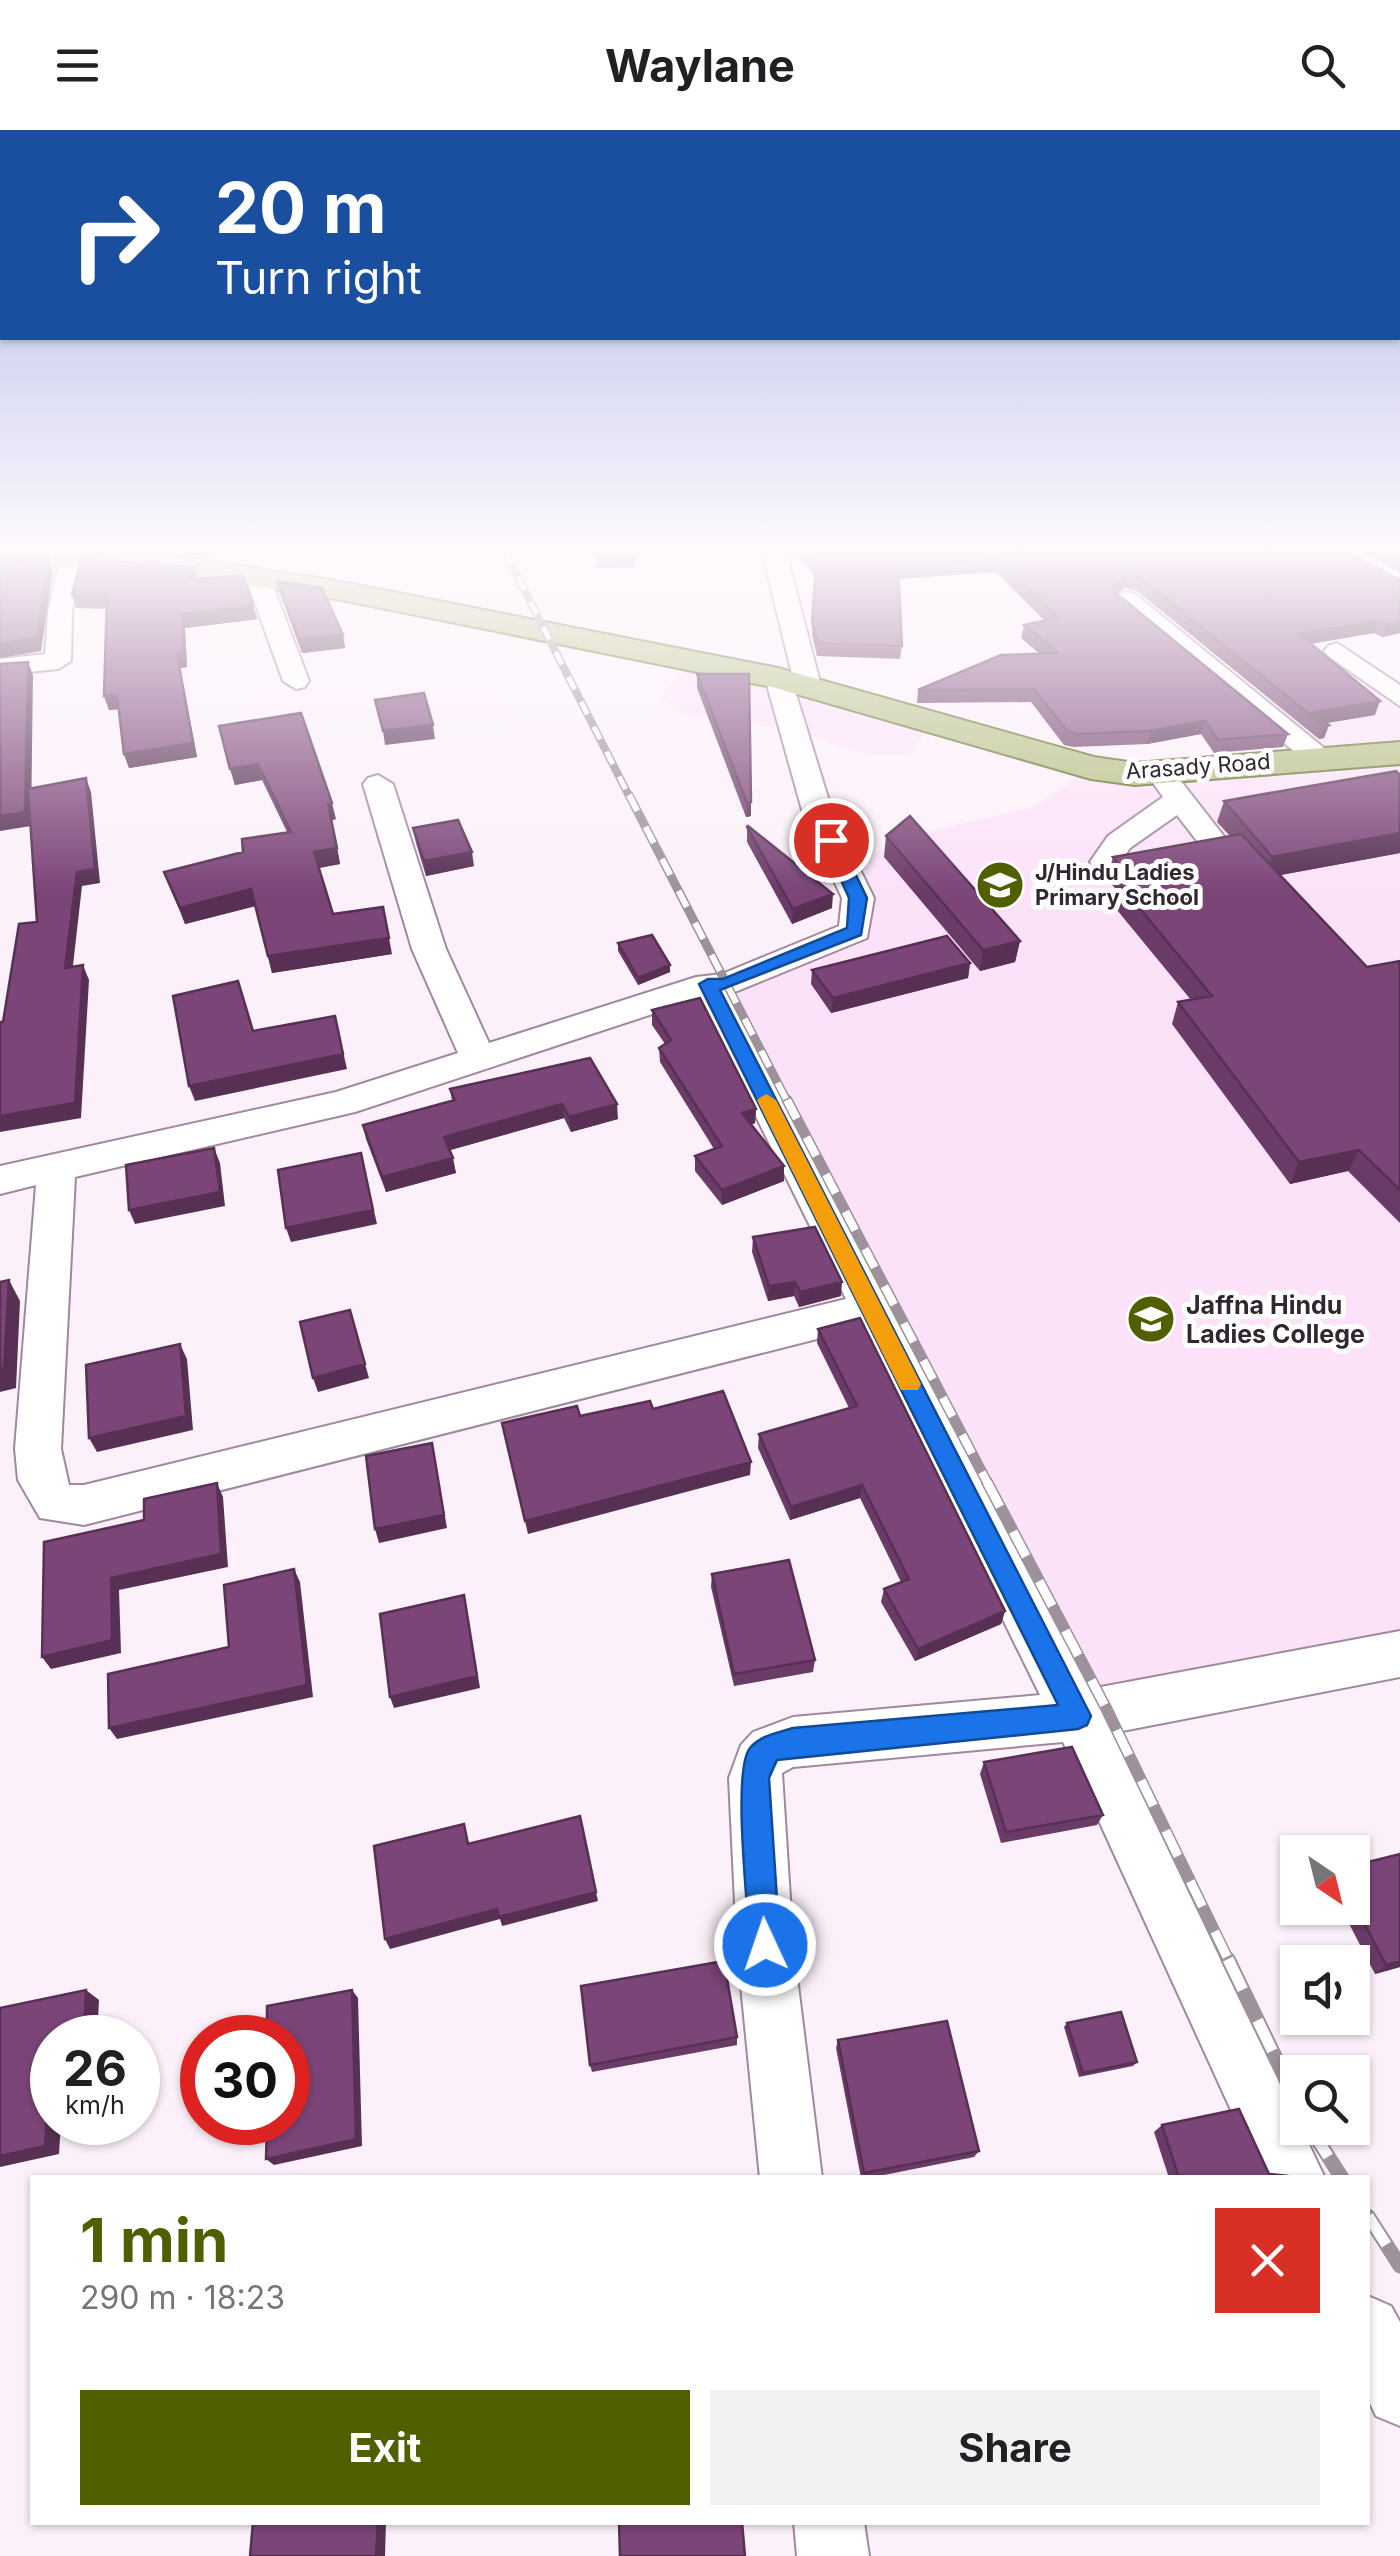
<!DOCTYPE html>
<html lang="en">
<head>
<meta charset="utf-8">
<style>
  :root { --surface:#fff; --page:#f2f2f2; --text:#202124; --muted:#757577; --accent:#525f00 }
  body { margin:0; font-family:Inter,sans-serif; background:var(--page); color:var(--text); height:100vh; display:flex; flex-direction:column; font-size:38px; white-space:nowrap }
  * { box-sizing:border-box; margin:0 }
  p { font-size:32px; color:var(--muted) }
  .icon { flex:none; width:55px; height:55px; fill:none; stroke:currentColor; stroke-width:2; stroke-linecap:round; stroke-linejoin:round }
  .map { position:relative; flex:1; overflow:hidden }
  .panel { position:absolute; left:30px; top:2045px; width:1340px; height:350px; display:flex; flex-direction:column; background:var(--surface); border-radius:0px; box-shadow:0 2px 8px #0004 }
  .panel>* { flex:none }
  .banner { position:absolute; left:0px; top:0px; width:1400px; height:210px; box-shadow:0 2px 8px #0004; background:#1a4fa0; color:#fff; overflow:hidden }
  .needle { width:65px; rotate:145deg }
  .controls { position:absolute; left:1280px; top:1705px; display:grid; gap:20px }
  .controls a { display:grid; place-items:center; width:90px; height:90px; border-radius:0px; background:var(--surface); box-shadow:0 2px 8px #0004; font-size:50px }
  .speed { position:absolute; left:30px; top:1885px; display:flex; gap:20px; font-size:50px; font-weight:700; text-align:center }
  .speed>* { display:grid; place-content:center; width:130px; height:130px; border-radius:50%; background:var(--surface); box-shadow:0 2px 8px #0004; line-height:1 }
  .speed small { font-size:25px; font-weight:400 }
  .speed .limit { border:15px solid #d22; background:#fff; color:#111 }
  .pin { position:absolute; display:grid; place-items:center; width:85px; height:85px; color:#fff; margin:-42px; border:5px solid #fff; border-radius:50%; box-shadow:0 2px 10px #0007 }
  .me { position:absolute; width:110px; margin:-55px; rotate:357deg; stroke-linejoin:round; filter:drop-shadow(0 0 8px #0008) }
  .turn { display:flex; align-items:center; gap:35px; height:210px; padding:0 50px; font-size:45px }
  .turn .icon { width:130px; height:130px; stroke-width:2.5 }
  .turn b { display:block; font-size:70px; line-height:85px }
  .round { display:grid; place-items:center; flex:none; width:105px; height:105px; border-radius:0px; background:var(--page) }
  .overview { display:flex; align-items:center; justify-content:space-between; height:170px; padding:0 50px }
  h1 { font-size:60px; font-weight:700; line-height:75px; color:var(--accent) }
  .action { display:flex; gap:20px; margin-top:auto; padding:20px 50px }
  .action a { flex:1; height:115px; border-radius:0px; background:var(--accent); color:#fff; font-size:40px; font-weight:700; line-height:115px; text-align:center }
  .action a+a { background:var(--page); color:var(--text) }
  header { display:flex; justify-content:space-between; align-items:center; height:130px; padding:0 50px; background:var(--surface); font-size:45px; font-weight:700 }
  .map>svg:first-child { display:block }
  .built { fill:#fce2f9 }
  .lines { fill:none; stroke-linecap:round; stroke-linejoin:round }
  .minor-casing { stroke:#a0889e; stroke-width:4 }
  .major-casing { stroke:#646d2b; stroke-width:4 }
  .minor { fill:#fff; fill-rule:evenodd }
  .major { fill:#b3be7f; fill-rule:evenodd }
  .rail-far4-casing { stroke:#9d929b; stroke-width:8 }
  .rail-far3-casing { stroke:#9d929b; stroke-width:9 }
  .rail-far2-casing { stroke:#9d929b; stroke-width:11 }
  .rail-far1-casing { stroke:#9d929b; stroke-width:12 }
  .rail-casing { stroke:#9d929b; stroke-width:15 }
  .rail-far4 { stroke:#fff; stroke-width:5; stroke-dasharray:14; stroke-linecap:butt }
  .rail-far3 { stroke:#fff; stroke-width:6; stroke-dasharray:18; stroke-linecap:butt }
  .rail-far2 { stroke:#fff; stroke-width:8; stroke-dasharray:21; stroke-linecap:butt }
  .rail-far1 { stroke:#fff; stroke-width:9; stroke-dasharray:28; stroke-linecap:butt }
  .rail { stroke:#fff; stroke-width:11; stroke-dasharray:34; stroke-linecap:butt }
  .wall { fill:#6b3b67 }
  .shaded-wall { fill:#573054 }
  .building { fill:#7c4578; stroke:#573054; stroke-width:2.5 }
  .route { fill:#1a73e8; stroke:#114b97; stroke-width:2.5 }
  .slow { fill:#f59e0b }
  .labels { text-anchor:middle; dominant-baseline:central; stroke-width:10; stroke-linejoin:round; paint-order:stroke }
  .far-street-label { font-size:22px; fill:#312730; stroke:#fff }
  .far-poi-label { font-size:22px; font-weight:bold; fill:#312730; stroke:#fff; text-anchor:start }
  .poi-label { font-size:25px; font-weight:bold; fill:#312730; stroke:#fff; text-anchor:start }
</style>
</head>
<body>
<header><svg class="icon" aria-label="menu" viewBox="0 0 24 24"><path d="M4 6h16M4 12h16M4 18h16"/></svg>Waylane<svg class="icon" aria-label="search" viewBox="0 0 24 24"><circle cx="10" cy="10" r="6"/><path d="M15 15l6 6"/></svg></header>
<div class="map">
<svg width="1400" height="2426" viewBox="0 0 1400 2426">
  <rect width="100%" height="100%" fill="#fcf1fa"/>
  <path class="built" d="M693,530l233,60 -4,18 -14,17h-38l-84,-26 -107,-15 -18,-17z
    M1400,551v973l-294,54 -380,-724 129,-53 11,-61 8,-16 21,-15 137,-31 59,-40 225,-10 -49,-45 2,-15z"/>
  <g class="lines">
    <g class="minor-casing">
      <path id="minor" d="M73,422l11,7 -12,52 -1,50 -13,8 -58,6v-16l45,-5 3,-43 12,-52z
        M762,422h24l35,134 -4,6h-18l-4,-6z
        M257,438l12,7 40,106 -4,6 -9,2 -13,-8 -38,-106z
        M1126,462l9,2 194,158 4,6 -4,6h-20l-192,-160 -3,-5 3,-5z
        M1337,513l63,42v21l-72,-50 -4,-5 4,-5z
        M778,540l13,8 43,139 40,81 -7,40 -137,56 360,695 310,-58v46l-288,56 213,445h-63l-199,-436 -270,25 -11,6 11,172 29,233h-62l-23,-233 -8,-167 12,-33 12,-13 40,-15 247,-22 -180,-367 -776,197 -44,-7 -22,-38 -3,-31 21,-264 -36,9v-28l336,-74 122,-39 -46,-104 -49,-165 5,-6 10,-3 15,9 53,165 43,94 207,-66 26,-3 117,-48 3,-28 -38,-81 -39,-139zM698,869l148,300 -762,186h-15l-8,-36 14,-272 280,-65z
        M1163,638l10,3 60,77 -15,9 -11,-3 -30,-39 -47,33 -14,21h-22l-4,-7 18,-26 55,-39 -14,-20z
        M1368,2166l23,10 9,16v104l-24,-10 -8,-17z
        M794,2392h70l5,34h-72z"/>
    </g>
    <g class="major-casing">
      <path id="major" d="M0,422l160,1 182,29 436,86 316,89 41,6 265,-21v22l-265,21 -44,-6 -319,-92 -430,-87 -182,-29 -160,-6z"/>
    </g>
    <use href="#minor" class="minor"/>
    <use href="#major" class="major"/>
    <g class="rail-far4-casing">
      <path id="rail-far4" d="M505,422l125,246"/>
    </g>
    <g class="rail-far3-casing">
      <path id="rail-far3" d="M629,665l159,308"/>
    </g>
    <g class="rail-far2-casing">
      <path id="rail-far2" d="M787,970l201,384"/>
    </g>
    <g class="rail-far1-casing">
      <path id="rail-far1" d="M987,1352l119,226 123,253"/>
    </g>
    <g class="rail-casing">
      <path id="rail" d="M1228,1829l70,145
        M1310,1998l32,50
        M1368,2086l32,50"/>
    </g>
    <use href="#rail-far4" class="rail-far4"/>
    <use href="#rail-far3" class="rail-far3"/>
    <use href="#rail-far2" class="rail-far2"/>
    <use href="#rail-far1" class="rail-far1"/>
    <use href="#rail" class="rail"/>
  </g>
  <path class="wall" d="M178,422h33l-2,5z
    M596,422h39v15l-39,1z
    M796,422h549l55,81 -18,4 -8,-4 -63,11 64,71 -49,8 3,2 -5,13 -5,1 -182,-148 -12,-3 -8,5 171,141 -5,13 -69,6 -13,-19 -54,10 -74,3 -9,-2 -33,-43 -114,1 1,-13 122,-36 -19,-16 3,-13 21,-4 -49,-49 -97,7 3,67 -2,13 -83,-3 -5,-21 3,-58z
    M1363,422h37v21z
    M194,437l3,12 56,26 4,14 -72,9 2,39 -7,1 17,89 -68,11 -5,-14 -5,-45 -10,1 -5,-14 3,-87 -31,-1 -4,-13z
    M277,451l66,54 2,13 -43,5 -22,-59z
    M697,544l54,128v14l-5,1 -49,-129z
    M219,596l117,93 -4,1 8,44 -21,4 14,46 59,40 -120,19 -17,-67 -70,18 -21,-52 79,-20 44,-20 -25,-52 -27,5z
    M1224,671l176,52 -120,22 87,92 33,-6v262l-52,-52 -58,13 -118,-160 6,-22 13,-2 -74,-90 4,-15 -14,-16 6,-22 117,-21 -13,-14z
    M747,697l85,81 -40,16 -45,-82z
    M413,698l61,38 -48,10 -10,-33z
    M886,706l134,105 -5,21 -35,9 -96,-114z
    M618,813l52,22v7l-32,13 -20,-34z
    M970,833l-2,15 -137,35 -20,-29 1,-14z
    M652,880l104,99 -1,14 -4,2 33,56 -62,24 -27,-34v-15l19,-7 -54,-87 -1,-14 6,-4 -13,-19z
    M590,928l28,61 -47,13 -7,-14 -114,32 6,23 -70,19 -20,-53 -3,-14 89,-24 -2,-12z
    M753,1107l88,59 -42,11 -5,-11 -26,5 -16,-49z
    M818,1199l187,282 -4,13 -86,37 -34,-59 3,-13 17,-7 -41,-84 -70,22 -32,-72 1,-14 90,-26 -32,-65z
    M712,1444l103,86 -2,12 -79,14 -23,-99z
    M984,1632l119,53 -6,10 -96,18 -21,-69z
    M1400,1724v113l-25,7 -34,-66h11v-42z
    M1067,1893l70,39 -4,4 -54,11 -15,-50z
    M737,1907v8l-145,27 -2,-7z
    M838,1910l141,111 -5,6 -105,21h-8l-25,-130z
    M1162,1995l107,49 20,4h-120l-15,-46z"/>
  <path class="shaded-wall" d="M49,428l4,13 -12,80 -41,7v-14z
    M194,437l3,14 -9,-1z
    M1128,446l-3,12 -14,9 3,-13z
    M253,475l4,14 -72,9 2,39 -7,1 17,89 -68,11 -5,-14 53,-100 5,-40z
    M1379,490l-5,13 -79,13 4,-12z
    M1400,492v11l-18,4 5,-12z
    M343,505l2,13 -43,5 -3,-14z
    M28,532l5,13 -2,151 -31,5v-15z
    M117,565l4,14 -12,1 -5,-14z
    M1380,571l-5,14 -54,9 -9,-11z
    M1205,591l-4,13 -54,10 4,-13z
    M433,595l2,14 -50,6 -2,-14z
    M1329,595l-5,13 -5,1 5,-13z
    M258,634l4,16 -27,5 -5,-16z
    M86,648l5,14 9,91 -18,3 -11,97 -6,-15z
    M751,672v14l-5,1 1,-14z
    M332,673l4,16 -4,1 8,44 -22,4 -4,-16 14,-48z
    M1400,703v20l-136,25 8,-21z
    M472,722l2,14 -48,10 -2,-15z
    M251,759l5,17 -71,18 -5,-16z
    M833,764l-1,14 -40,16 1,-15z
    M389,808l3,16 -120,19 -4,-17z
    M1020,811l-5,21 -35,9 3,-21z
    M970,833l-2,15 -137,35 2,-15z
    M83,835l6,15 -8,138 -81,14v-16z
    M670,835v7l-32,13v-7z
    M335,886l12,53 -152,32 -6,-15z
    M562,974l2,14 -117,33 -3,-14z
    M617,974l1,15 -47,13 -2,-15z
    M756,979l-1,14 -13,5v-15z
    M214,1018l6,15 5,43 -90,18 -6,-14z
    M1359,1020l-11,21 -58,13 9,-22z
    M361,1023l16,71 -86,18 -5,-14z
    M453,1028l3,15 -70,19 -4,-15z
    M784,1036v15l-62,24v-15z
    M9,1150l11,21 -4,87 -16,4v-24z
    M795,1152l-1,14 -26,5 1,-15z
    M842,1152l-1,14 -42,11 1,-15z
    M350,1180l19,68 -51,14 -5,-14z
    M180,1214l7,15 6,71 -96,22 -8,-14z
    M432,1313l15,85 -68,15 -4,-14z
    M751,1332l-1,13 -222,59 -3,-13z
    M217,1353l6,14 5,70 -109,23 2,63 -70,16 -9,-12 69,-79z
    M862,1355l-2,13 -70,22 1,-13z
    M294,1439l6,13 13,115 -196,42 -8,-11 198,-43z
    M464,1465l16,93 -86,20 -4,-11z
    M1005,1481l-4,13 -86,37 3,-12z
    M596,1762l2,9 -96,25 -2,-7 -110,30 -5,-10 112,-30z
    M1400,1831v6l-25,7 11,-9z
    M86,1860l13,10 -2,38h-13z
    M352,1860l6,8 4,148 -88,19 -8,-6z
    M51,1932h1v60h9l-2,32 -59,13v-11z
    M378,2392h8l-1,34h-9z"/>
  <path class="building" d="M596,422h39v6l-39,1z
    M806,422h539l55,28v42l-13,3 -8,-5 -80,14 81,67 -68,12 17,12 -5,1 -184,-148 -12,-2 -14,8 3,10 171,140 -70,6 -13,-19 -54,10 -75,3 -9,-3 -33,-42 -116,1 83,-35 57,-2 -34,-28 34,-7 -61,-58 -99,7 4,79 -84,-3 -6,-21 4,-58z
    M49,428l-12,79 -37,7v-84z
    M81,429l113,8 -6,13 55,-5 10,30 -71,9 1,39 -6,1 16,89 -69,11 -7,-59 -13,1 3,-101h-35z
    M277,451l45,7 21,47 -44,4z
    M28,532l-3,150 -25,4v-152z
    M697,544h52l2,128 -4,1z
    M424,563l9,32 -50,6 -8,-31z
    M301,583l31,90 -4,1 9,44 -23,4 19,62 50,-7 6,31 -121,18 -17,-67 -71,19 -16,-36 79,-20 -1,-13 49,-7 -33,-68 -28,5 -11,-43z
    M1396,641l4,4v58l-128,24 -48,-56z
    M86,648l9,91 -18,3 -12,96 18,-3 -8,138 -75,13v-94h3l16,-98 18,-2 -9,-133z
    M910,686l110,125 -37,9 -97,-114z
    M458,690l14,32 -48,9 -11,-33z
    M748,696l85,68 -40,15 -46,-82z
    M1241,704l126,133 33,-6v229l-41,-40 -60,12 -121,-160 34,-6 -89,-108 13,-2 -23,-29z
    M652,805l18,30 -32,13 -20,-35z
    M947,806l23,27 -137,35 -21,-28z
    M238,851l15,50 82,-15 8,38 -154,32 -16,-90z
    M700,868l56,111 -14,4 42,53 -62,24 -27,-34 27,-10 -63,-98 12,-8 -19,-30z
    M590,928l27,46 -48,13 -7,-13 -118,33 9,21 -71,19 -19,-52 92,-25 -5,-11z
    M214,1018l6,44 -91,18 -3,-45z
    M361,1023l12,57 -87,18 -8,-58z
    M815,1097l27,55 -42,10 -5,-10 -26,4 -16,-49z
    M9,1150l-5,88h-4v-86z
    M350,1180l15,54 -52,14 -13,-56z
    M860,1188l145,293 -87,38 -34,-60 25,-10 -47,-94 -71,22 -32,-73 98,-28 -39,-77z
    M180,1214l6,72 -97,22 -3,-73z
    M723,1261l28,71 -226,59 -23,-98 75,-17 3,10 70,-15 3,8z
    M432,1313l12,72 -69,14 -9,-73z
    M217,1353l4,71 -110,24 1,62 -70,17 2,-115 100,-22v-21z
    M789,1430l26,100 -81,14 -22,-100z
    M294,1439l13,116 -198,43 -1,-54 121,-27 -5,-62z
    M464,1465l13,81 -87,21 -10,-83z
    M1072,1617l31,68 -97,17 -22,-70z
    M580,1686l16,76 -97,25 -2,-8 -112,30 -11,-93 90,-22 4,20z
    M1400,1724v107l-14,4 -34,-65v-34z
    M724,1831l13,76 -147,28 -9,-79z
    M86,1860l-2,48h-32v24h-1l-6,84 -45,10v-148z
    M352,1860l4,149 -90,20 1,-37h21v-84h-21v-32z
    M1121,1882l16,50 -54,11 -16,-50z
    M947,1891l32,130 -115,22 -26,-133z
    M1239,1979l30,65 19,2 1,2h-110l-17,-53z
    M253,2392h125l-2,34h-126z
    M619,2392h123l3,34h-125z"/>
  <linearGradient id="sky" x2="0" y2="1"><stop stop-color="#a9b1e7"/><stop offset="0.55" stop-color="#fef9fd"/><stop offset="1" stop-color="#fef9fd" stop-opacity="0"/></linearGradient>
  <rect width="1400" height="762" fill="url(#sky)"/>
  <path class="route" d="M831,705l8,5 28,58 -6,37 -141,55 371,726 -4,9 -9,4 -301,31 -8,18 11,167 -4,11 -11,4 -11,-4 -4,-11c-2,-36 -18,-175 0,-197 11,-13 28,-15 43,-20l265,-23 -359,-721 9,-5h15l124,-51 2,-30 -26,-58z"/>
  <path class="slow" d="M766,964l10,6 145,284 -3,6h-17l-3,-6 -141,-284z"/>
  <defs>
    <g id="school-disc" transform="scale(2.5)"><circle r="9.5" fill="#525f00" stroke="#fff"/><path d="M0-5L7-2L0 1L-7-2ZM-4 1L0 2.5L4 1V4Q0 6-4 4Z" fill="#fff"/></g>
  </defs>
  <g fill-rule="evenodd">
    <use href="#school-disc" x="1000" y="755"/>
    <use href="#school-disc" x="1151" y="1189"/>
  </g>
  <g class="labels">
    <g class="far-street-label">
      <text transform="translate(1198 636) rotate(-4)">Arasady Road</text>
    </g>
    <g class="far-poi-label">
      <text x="1035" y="742">J/Hindu Ladies<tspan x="1035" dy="25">Primary School</tspan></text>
    </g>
    <g class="poi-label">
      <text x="1186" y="1175">Jaffna Hindu<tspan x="1186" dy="29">Ladies College</tspan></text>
    </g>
  </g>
</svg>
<div class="controls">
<a><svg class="needle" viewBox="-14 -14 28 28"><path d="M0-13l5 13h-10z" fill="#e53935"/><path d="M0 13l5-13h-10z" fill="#757577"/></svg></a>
<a><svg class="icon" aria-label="sound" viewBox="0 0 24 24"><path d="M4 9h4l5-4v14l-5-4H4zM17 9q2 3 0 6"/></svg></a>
<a><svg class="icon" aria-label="search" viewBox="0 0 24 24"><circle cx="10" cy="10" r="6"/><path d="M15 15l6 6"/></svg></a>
</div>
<div class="speed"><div>26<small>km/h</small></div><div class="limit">30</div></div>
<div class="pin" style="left:831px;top:710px;background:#d93025"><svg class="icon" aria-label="arrive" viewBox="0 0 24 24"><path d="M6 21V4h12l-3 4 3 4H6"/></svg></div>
<svg class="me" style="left:765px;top:1815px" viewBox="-20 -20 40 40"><circle r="17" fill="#1a73e8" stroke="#fff" stroke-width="3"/><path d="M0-11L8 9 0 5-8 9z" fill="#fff"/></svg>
<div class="banner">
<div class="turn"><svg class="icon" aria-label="right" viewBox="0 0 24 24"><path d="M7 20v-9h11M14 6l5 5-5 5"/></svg><div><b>20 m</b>Turn right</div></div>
</div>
<section class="panel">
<div class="overview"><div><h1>1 min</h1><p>290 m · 18:23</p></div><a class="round" style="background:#d93025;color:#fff"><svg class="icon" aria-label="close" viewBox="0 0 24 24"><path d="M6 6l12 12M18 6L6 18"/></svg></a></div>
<div class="action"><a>Exit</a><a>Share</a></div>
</section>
</div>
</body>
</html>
